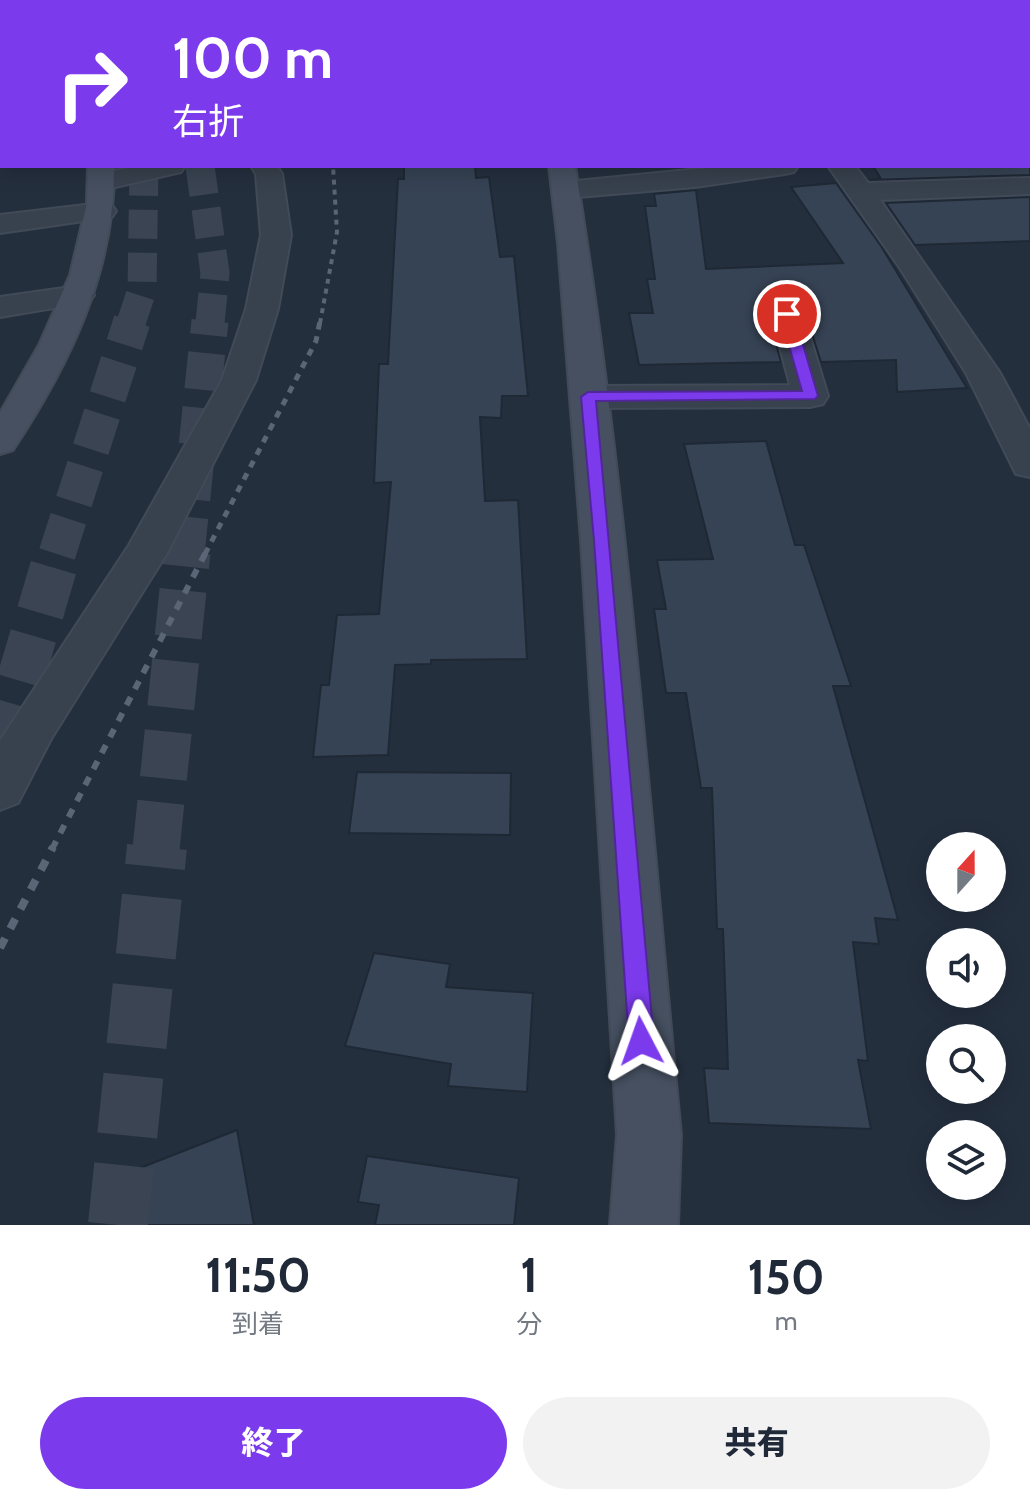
<!DOCTYPE html>
<html lang="ja">
<head>
<meta charset="utf-8">
<style>
  :root { --surface:#fff; --page:#f2f2f3; --text:#1f2937; --muted:#747a83; --accent:#7c3aed }
  body { margin:0; font-family:Cabin,"Noto Sans JP",sans-serif; background:var(--page); color:var(--text); height:100vh; display:flex; flex-direction:column; font-size:30px; white-space:nowrap }
  * { box-sizing:border-box; margin:0 }
  p { font-size:26px; color:var(--muted) }
  .icon { flex:none; width:44px; height:44px; fill:none; stroke:currentColor; stroke-width:2; stroke-linecap:round; stroke-linejoin:round }
  .map { position:relative; height:1225px; overflow:hidden }
  .sheet { display:flex; flex-direction:column; background:var(--surface); flex:1 }
  .sheet>* { flex:none }
  .top-card { position:absolute; left:0px; top:0px; width:1030px; height:168px; box-shadow:0 4px 20px #0003; background:#7c3aed; color:#fff; overflow:hidden }
  .needle { width:52px; rotate:21deg }
  .controls { position:absolute; left:926px; top:832px; display:grid; gap:16px }
  .controls a { display:grid; place-items:center; width:80px; height:80px; border-radius:50%; background:var(--surface); box-shadow:0 4px 20px #0003; font-size:40px }
  .pin { position:absolute; display:grid; place-items:center; width:68px; height:68px; color:#fff; margin:-34px; border:4px solid #fff; border-radius:50%; box-shadow:0 2px 8px #0007 }
  .me { position:absolute; width:88px; margin:-44px; rotate:356deg; stroke-linejoin:round; filter:drop-shadow(0 0 6px #0008) }
  .turn { display:flex; align-items:center; gap:28px; height:168px; padding:0 40px; font-size:36px }
  .turn .icon { width:104px; height:104px; stroke-width:2.5 }
  .turn b { display:block; font-size:56px; line-height:68px }
  .eta { display:flex; justify-content:space-evenly; align-items:center; height:136px; text-align:center }
  .eta b { font-size:48px; font-weight:800; line-height:56px }
  .cta { display:flex; gap:16px; margin-top:auto; padding:16px 40px }
  .cta a { flex:1; height:92px; border-radius:48px; background:var(--accent); color:#fff; font-size:32px; font-weight:800; line-height:92px; text-align:center }
  .cta a+a { background:var(--page); color:var(--text) }
  .map>svg:first-child { display:block }
  .building { fill:#364354; stroke:#1f2835; stroke-width:2 }
  .lines { fill:none; stroke-linecap:round; stroke-linejoin:round }
  .highway-tunnel-far3 { stroke:#3a4453; stroke-width:29; stroke-dasharray:29 14; stroke-linecap:butt }
  .highway-tunnel-far2 { stroke:#3a4453; stroke-width:37; stroke-dasharray:37 18; stroke-linecap:butt }
  .highway-tunnel-far1 { stroke:#3a4453; stroke-width:47; stroke-dasharray:47 24; stroke-linecap:butt }
  .highway-tunnel { stroke:#3a4453; stroke-width:60; stroke-dasharray:60 30; stroke-linecap:butt }
  .street-casing { stroke:#414a57; stroke-width:4 }
  .secondary-casing { stroke:#414a57; stroke-width:4 }
  .highway-casing { stroke:#434c59; stroke-width:4 }
  .street { fill:#38414e; fill-rule:evenodd }
  .secondary { fill:#465061; fill-rule:evenodd }
  .highway { fill:#746855; fill-rule:evenodd }
  .rail-far3 { stroke:#5a6575; stroke-width:4; stroke-dasharray:5 5; stroke-linecap:butt }
  .rail-far2 { stroke:#5a6575; stroke-width:5; stroke-dasharray:7 7; stroke-linecap:butt }
  .rail-far1 { stroke:#5a6575; stroke-width:6; stroke-dasharray:9 9; stroke-linecap:butt }
  .rail { stroke:#5a6575; stroke-width:8; stroke-dasharray:11 11; stroke-linecap:butt }
  .route { fill:#7c3aed; stroke:#51269a; stroke-width:2 }
</style>
</head>
<body>
<div class="map">
<svg width="1030" height="1225" viewBox="0 0 1030 1225">
  <rect width="100%" height="100%" fill="#242f3e"/>
  <path class="building" d="M404,166h71l1,12 13,-1 11,80 14,-1 14,140h-26l-1,22 -21,-1 5,84 33,-1 9,159 -96,1v4l-36,1 -7,90 -75,2 8,-72h8l8,-70 42,-1 12,-132 -17,1 5,-119h9l10,-185h6z
    M873,166h157v9l-161,5 12,-1z
    M836,183l45,63 86,142 -70,4 -1,-32 -75,2 -16,-50 -6,-8 -11,-3 -13,3 -7,11 13,47 -142,3 -10,-52h24l-6,-34h8l-10,-73h11l-2,-12 42,-4 10,79 137,-6 -52,-76z
    M1030,197v44l-115,4 -29,-42z
    M766,441l29,104h9l47,141h-18l65,234 -23,-2 4,26 -26,-2 15,119 -10,-1 13,69 -162,-6 -5,-55 24,1 -5,-140h-6l-5,-141h-11l-15,-95h-20l-12,-84h12l-9,-49 56,-1 -29,-115z
    M357,772l154,1 -1,62 -161,-2z
    M374,953l76,11 -4,23 87,6 -6,99 -79,-6 3,-22 -106,-18z
    M237,1130l17,95h-107l-7,-57z
    M367,1156l152,22 -5,47h-139l4,-20 -21,-3z"/>
  <g class="lines">
    <path class="highway-tunnel-far3" d="M200,166l15,107 -5,50
      M131,323l11,-33 2,-124"/>
    <path class="highway-tunnel-far2" d="M57,554l75,-233
      M186,554l24,-233"/>
    <path class="highway-tunnel-far1" d="M0,749l58,-197
      M156,849l31,-297"/>
    <path class="highway-tunnel" d="M118,1225l39,-378"/>
    <g class="street-casing">
      <path id="street" d="M101,0h23l1,2h-23z
        M700,0h21l1,2h-21z
        M917,0h22l1,2h-22z
        M0,90h2v14h-2z
        M137,166h48l-4,6 -79,18 -10,-2 -4,-6 4,-6z
        M251,166h26l5,8 9,61 -13,74 -22,71 -89,173 -116,186 -33,64 -18,7v-69l129,-196 93,-165 24,-71 15,-74 -5,-61z
        M729,166h69l-4,6 -9,2 -90,13 -129,11 -10,-2 -4,-6 4,-6 10,-2z
        M828,166h27l13,17 162,-5v16l-150,6 120,173 30,56v48l-14,-3 -50,-101 -68,-108z
        M102,203l10,2 4,6 -4,6 -112,16v-18z
        M78,286l11,2 5,7 -5,7 -89,15v-20z
        M787,304l11,3 5,7 25,82 -5,8 -13,3 -222,1 -13,-3 -5,-8 5,-8 13,-3 202,-1 -19,-71 5,-7z"/>
    </g>
    <g class="secondary-casing">
      <path id="secondary" d="M517,0h20v2h-20z
        M0,14h2v13h-2z
        M88,166h26c1,105 -44,198 -101,284l-13,4v-41l39,-68 31,-70 17,-72z
        M549,166h26c52,319 75,647 106,969l-3,90h-68l7,-90 -36,-595 -23,-297z"/>
    </g>
    <g class="highway-casing">
      <path id="highway" d="M9,0h22l1,2h-22z
        M53,0h22l1,2h-22z"/>
    </g>
    <use href="#street" class="street"/>
    <use href="#secondary" class="secondary"/>
    <use href="#highway" class="highway"/>
    <path class="rail-far3" d="M320,323l17,-91 -4,-66"/>
    <path class="rail-far2" d="M205,554l111,-213 4,-20"/>
    <path class="rail-far1" d="M52,849l154,-297"/>
    <path class="rail" d="M0,948l53,-101"/>
  </g>
  <path class="route" d="M787,310l7,4 24,82 -3,3 -219,2 58,640 -4,9 -9,4 -9,-4 -3,-9 -35,-501 -13,-143 7,-5 214,-1 -22,-77z"/>
</svg>
<div class="controls">
<a><svg class="needle" viewBox="-14 -14 28 28"><path d="M0-13l5 13h-10z" fill="#e53935"/><path d="M0 13l5-13h-10z" fill="#747a83"/></svg></a>
<a><svg class="icon" aria-label="sound" viewBox="0 0 24 24"><path d="M4 9h4l5-4v14l-5-4H4zM17 9q2 3 0 6"/></svg></a>
<a><svg class="icon" aria-label="search" viewBox="0 0 24 24"><circle cx="10" cy="10" r="6"/><path d="M15 15l6 6"/></svg></a>
<a><svg class="icon" aria-label="layers" viewBox="0 0 24 24"><path d="M12 4l9 5-9 5-9-5zM3 14l9 5 9-5"/></svg></a>
</div>
<div class="pin" style="left:787px;top:314px;background:#d93025"><svg class="icon" aria-label="arrive" viewBox="0 0 24 24"><path d="M6 21V4h12l-3 4 3 4H6"/></svg></div>
<svg class="me" style="left:641px;top:1041px" viewBox="-20 -20 40 40"><path d="M0-17L14 15 0 8-14 15z" fill="#7c3aed" stroke="#fff" stroke-width="4"/></svg>
<div class="top-card">
<div class="turn"><svg class="icon" aria-label="right" viewBox="0 0 24 24"><path d="M7 20v-9h11M14 6l5 5-5 5"/></svg><div><b>100 m</b>右折</div></div>
</div>
</div>
<section class="sheet">
<div class="eta">
<div><b>11:50</b><p>到着</p></div>
<div><b>1</b><p>分</p></div>
<div><b>150</b><p>m</p></div>
</div>
<div class="cta"><a>終了</a><a>共有</a></div>
</section>
</body>
</html>
